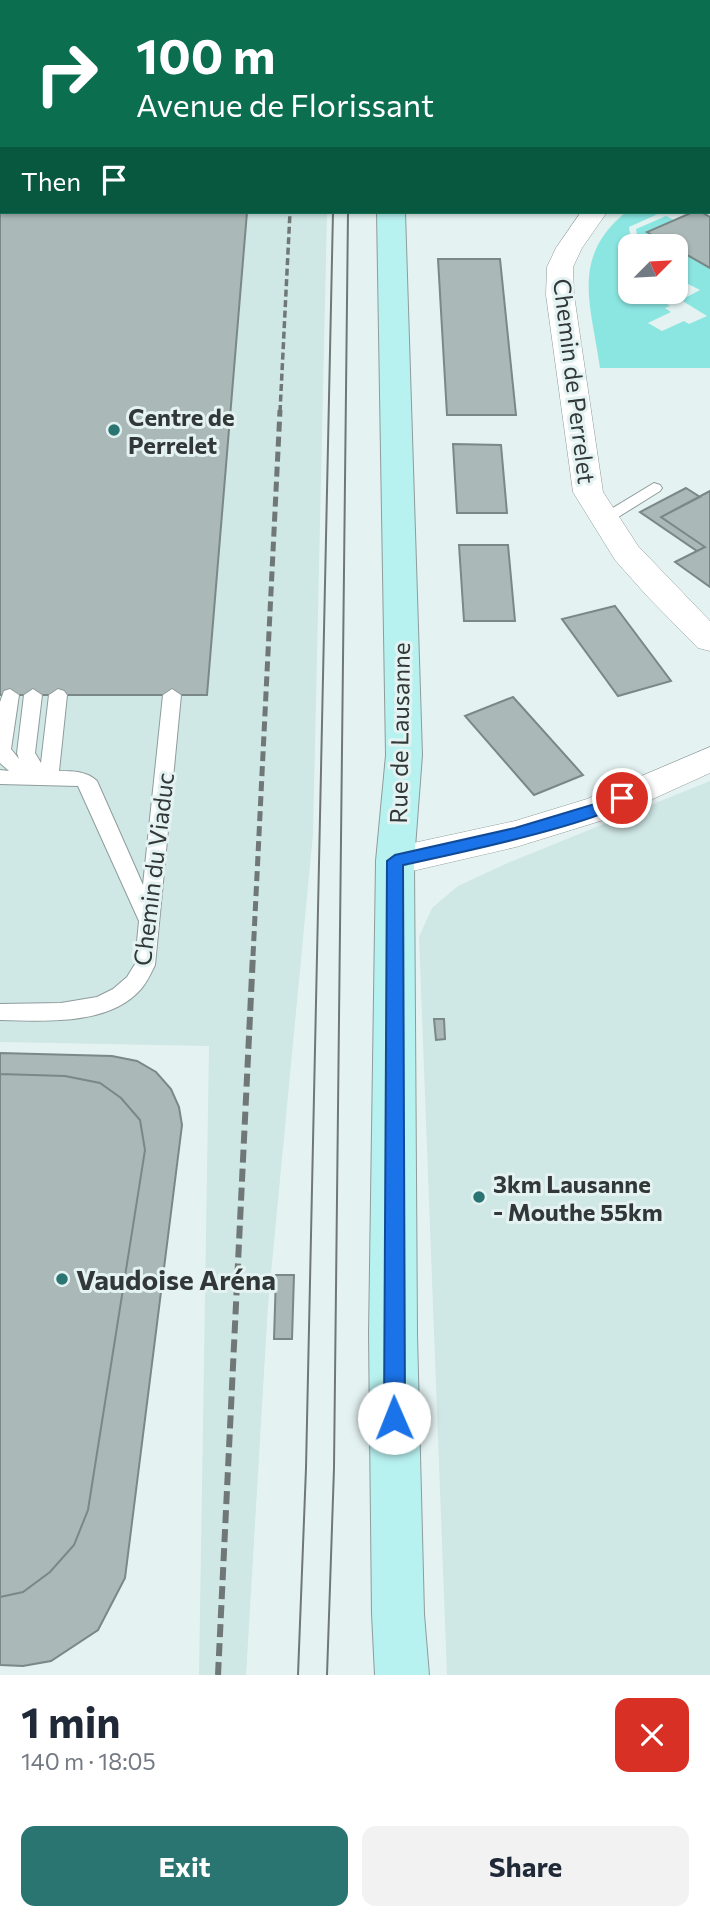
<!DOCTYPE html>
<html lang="en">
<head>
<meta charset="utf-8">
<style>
  :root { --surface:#fff; --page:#f2f2f3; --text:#1f2937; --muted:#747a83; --accent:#2a7471 }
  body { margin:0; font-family:Commissioner,sans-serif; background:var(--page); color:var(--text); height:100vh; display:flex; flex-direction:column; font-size:26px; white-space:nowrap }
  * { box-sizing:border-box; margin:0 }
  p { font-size:23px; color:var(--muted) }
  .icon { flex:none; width:38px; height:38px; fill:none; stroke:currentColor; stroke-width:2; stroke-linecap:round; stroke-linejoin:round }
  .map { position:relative; height:1675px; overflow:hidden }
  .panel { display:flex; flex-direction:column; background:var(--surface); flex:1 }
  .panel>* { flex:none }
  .guide { position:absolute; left:0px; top:0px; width:710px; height:214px; box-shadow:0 2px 5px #0004; background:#0b6e4f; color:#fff; overflow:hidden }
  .needle { width:46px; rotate:66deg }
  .fabs { position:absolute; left:618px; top:234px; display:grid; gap:14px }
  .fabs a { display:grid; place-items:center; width:70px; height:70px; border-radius:14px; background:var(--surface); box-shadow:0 2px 5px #0004; font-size:35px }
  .pin { position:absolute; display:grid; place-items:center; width:60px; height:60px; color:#fff; margin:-30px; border:4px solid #fff; border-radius:50%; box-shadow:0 2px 7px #0007 }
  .me { position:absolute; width:77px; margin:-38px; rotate:359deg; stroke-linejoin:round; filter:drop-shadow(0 0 5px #0008) }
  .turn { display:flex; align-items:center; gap:24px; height:147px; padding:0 21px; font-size:32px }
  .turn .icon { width:91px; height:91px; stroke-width:2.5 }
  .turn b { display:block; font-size:49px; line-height:60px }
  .then { display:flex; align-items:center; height:66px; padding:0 21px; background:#0003; gap:14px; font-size:26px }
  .round { display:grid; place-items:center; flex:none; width:74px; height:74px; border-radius:14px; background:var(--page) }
  .summary { display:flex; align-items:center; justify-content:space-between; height:119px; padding:0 21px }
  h1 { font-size:42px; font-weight:700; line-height:52px }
  .action { display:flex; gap:14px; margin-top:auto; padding:14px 21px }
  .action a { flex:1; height:80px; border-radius:14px; background:var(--accent); color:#fff; font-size:28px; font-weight:700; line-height:80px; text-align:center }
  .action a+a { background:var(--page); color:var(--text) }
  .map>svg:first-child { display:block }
  .built { fill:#cfe7e5 }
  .green { fill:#8be6e2 }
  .building { fill:#aab8b7; stroke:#7a8887; stroke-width:2 }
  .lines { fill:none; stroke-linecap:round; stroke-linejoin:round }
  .lane-casing { stroke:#8e9c9b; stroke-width:2 }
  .street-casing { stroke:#8e9c9b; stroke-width:1 }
  .secondary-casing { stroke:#8e9c9b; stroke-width:2 }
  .lane { fill:#fff; fill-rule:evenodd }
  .street { fill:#fff; fill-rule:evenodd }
  .secondary { fill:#b7f1f0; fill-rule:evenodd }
  .tram { stroke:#6f7877; stroke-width:2 }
  .rail-far2 { stroke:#6f7877; stroke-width:3.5; stroke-dasharray:7 3.5; stroke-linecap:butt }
  .rail-far1 { stroke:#6f7877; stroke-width:5; stroke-dasharray:10 5; stroke-linecap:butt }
  .rail { stroke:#6f7877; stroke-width:6; stroke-dasharray:13 6; stroke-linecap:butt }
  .route { fill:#1a73e8; stroke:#114b97; stroke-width:2 }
  .poi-dot { fill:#2a7471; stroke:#e4f3f2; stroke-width:2.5 }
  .labels { text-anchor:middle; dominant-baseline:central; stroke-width:6; stroke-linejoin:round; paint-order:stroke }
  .street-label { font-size:24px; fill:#323837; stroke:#e4f3f2 }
  .poi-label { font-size:24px; font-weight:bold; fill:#323837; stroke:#e4f3f2; text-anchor:start }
  .near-poi-label { font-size:28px; font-weight:bold; fill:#323837; stroke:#e4f3f2; text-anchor:start }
</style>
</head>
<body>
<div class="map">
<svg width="710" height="1675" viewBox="0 0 710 1675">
  <rect width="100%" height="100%" fill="#e4f3f2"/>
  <path class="built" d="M0,0h335l-333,2v210h325l-14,622 -45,471 -22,370h-47l10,-629 -209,-4z
    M710,781v894h-263l-28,-738 13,-29 26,-22 52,-24z"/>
  <path class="green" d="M626,212l5,2 6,-2 23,1 -31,14 3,20 -2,45h18l22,14 -5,2 6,4 -23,11 14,8 22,-10 5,3 18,-8 -26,-16 19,-10 -24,-12v-29l34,19v100h-110c-9,-64 -30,-110 26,-156z
    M666,216l8,4 -26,12 24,15h-33l-3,-18z"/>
  <path class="building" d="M85,0h178l-179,2z
    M514,0h104l-104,2z
    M0,168l2,44h245l-40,483h-207z
    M693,212h8l9,5v51l-63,-36z
    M438,259h62l16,156h-69z
    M453,444l48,1 6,68h-50z
    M686,488l14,9 -39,20 44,30 -8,4 -57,-39z
    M710,491v96l-35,-25 30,-15 -44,-30z
    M459,545h49l7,76h-51z
    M615,606l56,75 -53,15 -56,-77z
    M513,697l70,78 -49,20 -69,-79z
    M434,1019h10l1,20 -9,1z
    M0,1053l112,3 25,5 19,11 15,17 8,18 3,18 -57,453 -27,52 -47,31 -28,5 -23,-1v-68l23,-5 27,-20 24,-27 14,-35 57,-360 -5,-30 -19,-22 -21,-15 -35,-7 -65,-2z
    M0,1074l65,2 35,7 21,15 19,22 5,30 -57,360 -14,35 -24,27 -27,20 -23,5z
    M276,1275h18l-2,64h-18z"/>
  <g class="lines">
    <g class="lane-casing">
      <path id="lane" d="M709,181h1v8h-1z
        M654,483l6,2 2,3 -2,3 -53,33 -6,1 -8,-5z
        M10,689l9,6 -8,54 8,10 -2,-6 7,-58 9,-6 9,6 -7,58 6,10 8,-68 9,-6 6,2 3,4 -8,76c13,0 28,0 38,10l46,104 20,-190 9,-6 9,6 -26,270c-4,8 -8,17 -14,24 -32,37 -97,32 -141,31v-16l61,-1 36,-6 16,-8 14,-12 8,-13 4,-43 -61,-135 -78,-2v-14l9,1 -9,-8v-61l4,-11z"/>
    </g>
    <g class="street-casing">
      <path id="street" d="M8,0h22v2h-22z
        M423,0h22v2h-22z
        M0,71h2l-2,22z
        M710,158v16l-1,1v-16z
        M581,212h26l-25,36 -9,19 1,28 29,197 35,54 72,75v30l-12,-3 -51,-52 -32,-36 -42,-68 -27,-197 1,-28 9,-19z
        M710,747v26l-97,44 -97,30 -121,28 -13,-4 -6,-10 6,-10 13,-4 120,-26 72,-22z"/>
    </g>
    <g class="secondary-casing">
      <path id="secondary" d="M382,0h24v2h-24z
        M377,212h28l17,543 -8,106 3,473 7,280 5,61h-54l-3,-61 -3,-280 7,-473 10,-106z"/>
    </g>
    <use href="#lane" class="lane"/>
    <use href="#street" class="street"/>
    <use href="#secondary" class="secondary"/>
    <path class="tram" d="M298,1675l8,-207 27,-1256
      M327,1675l7,-207 14,-1256"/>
    <path class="rail-far2" d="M280,412l10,-200"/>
    <path class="rail-far1" d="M253,956l27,-546"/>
    <path class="rail" d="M218,1675l35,-721"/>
  </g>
  <path class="route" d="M622,793l6,1 2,4c-16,23 -191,59 -227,67l2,553 -3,7 -8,2 -7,-2 -3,-7 3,-557 8,-6 120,-27 80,-24z"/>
  <g class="poi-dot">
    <circle cx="114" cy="430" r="7"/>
    <circle cx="479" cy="1197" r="7"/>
    <circle cx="62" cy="1279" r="7"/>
  </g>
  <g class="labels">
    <g class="street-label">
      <text transform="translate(575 381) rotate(83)">Chemin de Perrelet</text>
      <text transform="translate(399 733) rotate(-89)">Rue de Lausanne</text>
      <text transform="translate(153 869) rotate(-83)">Chemin du Viaduc</text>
    </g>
    <g class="poi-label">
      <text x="128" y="416">Centre de<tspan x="128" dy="28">Perrelet</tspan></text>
      <text x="493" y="1183">3km Lausanne<tspan x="493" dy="28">- Mouthe 55km</tspan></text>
    </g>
    <g class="near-poi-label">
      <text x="76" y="1279">Vaudoise Aréna</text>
    </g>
  </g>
</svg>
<div class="fabs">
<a><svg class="needle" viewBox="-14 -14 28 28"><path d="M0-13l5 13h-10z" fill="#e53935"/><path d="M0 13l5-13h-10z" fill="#747a83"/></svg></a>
</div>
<div class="pin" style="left:622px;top:798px;background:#d93025"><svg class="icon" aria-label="arrive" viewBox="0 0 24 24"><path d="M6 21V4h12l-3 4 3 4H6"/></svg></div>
<svg class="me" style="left:394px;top:1418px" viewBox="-20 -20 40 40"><circle r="19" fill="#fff"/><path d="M0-13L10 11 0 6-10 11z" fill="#1a73e8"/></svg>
<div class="guide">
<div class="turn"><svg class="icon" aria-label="right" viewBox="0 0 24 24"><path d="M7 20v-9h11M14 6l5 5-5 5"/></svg><div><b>100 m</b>Avenue de Florissant</div></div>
<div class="then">Then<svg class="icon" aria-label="arrive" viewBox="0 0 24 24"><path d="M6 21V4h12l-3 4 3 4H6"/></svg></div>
</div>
</div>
<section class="panel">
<div class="summary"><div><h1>1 min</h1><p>140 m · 18:05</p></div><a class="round" style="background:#d93025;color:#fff"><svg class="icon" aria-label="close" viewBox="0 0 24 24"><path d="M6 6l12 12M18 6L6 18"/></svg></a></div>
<div class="action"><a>Exit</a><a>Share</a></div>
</section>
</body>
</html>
